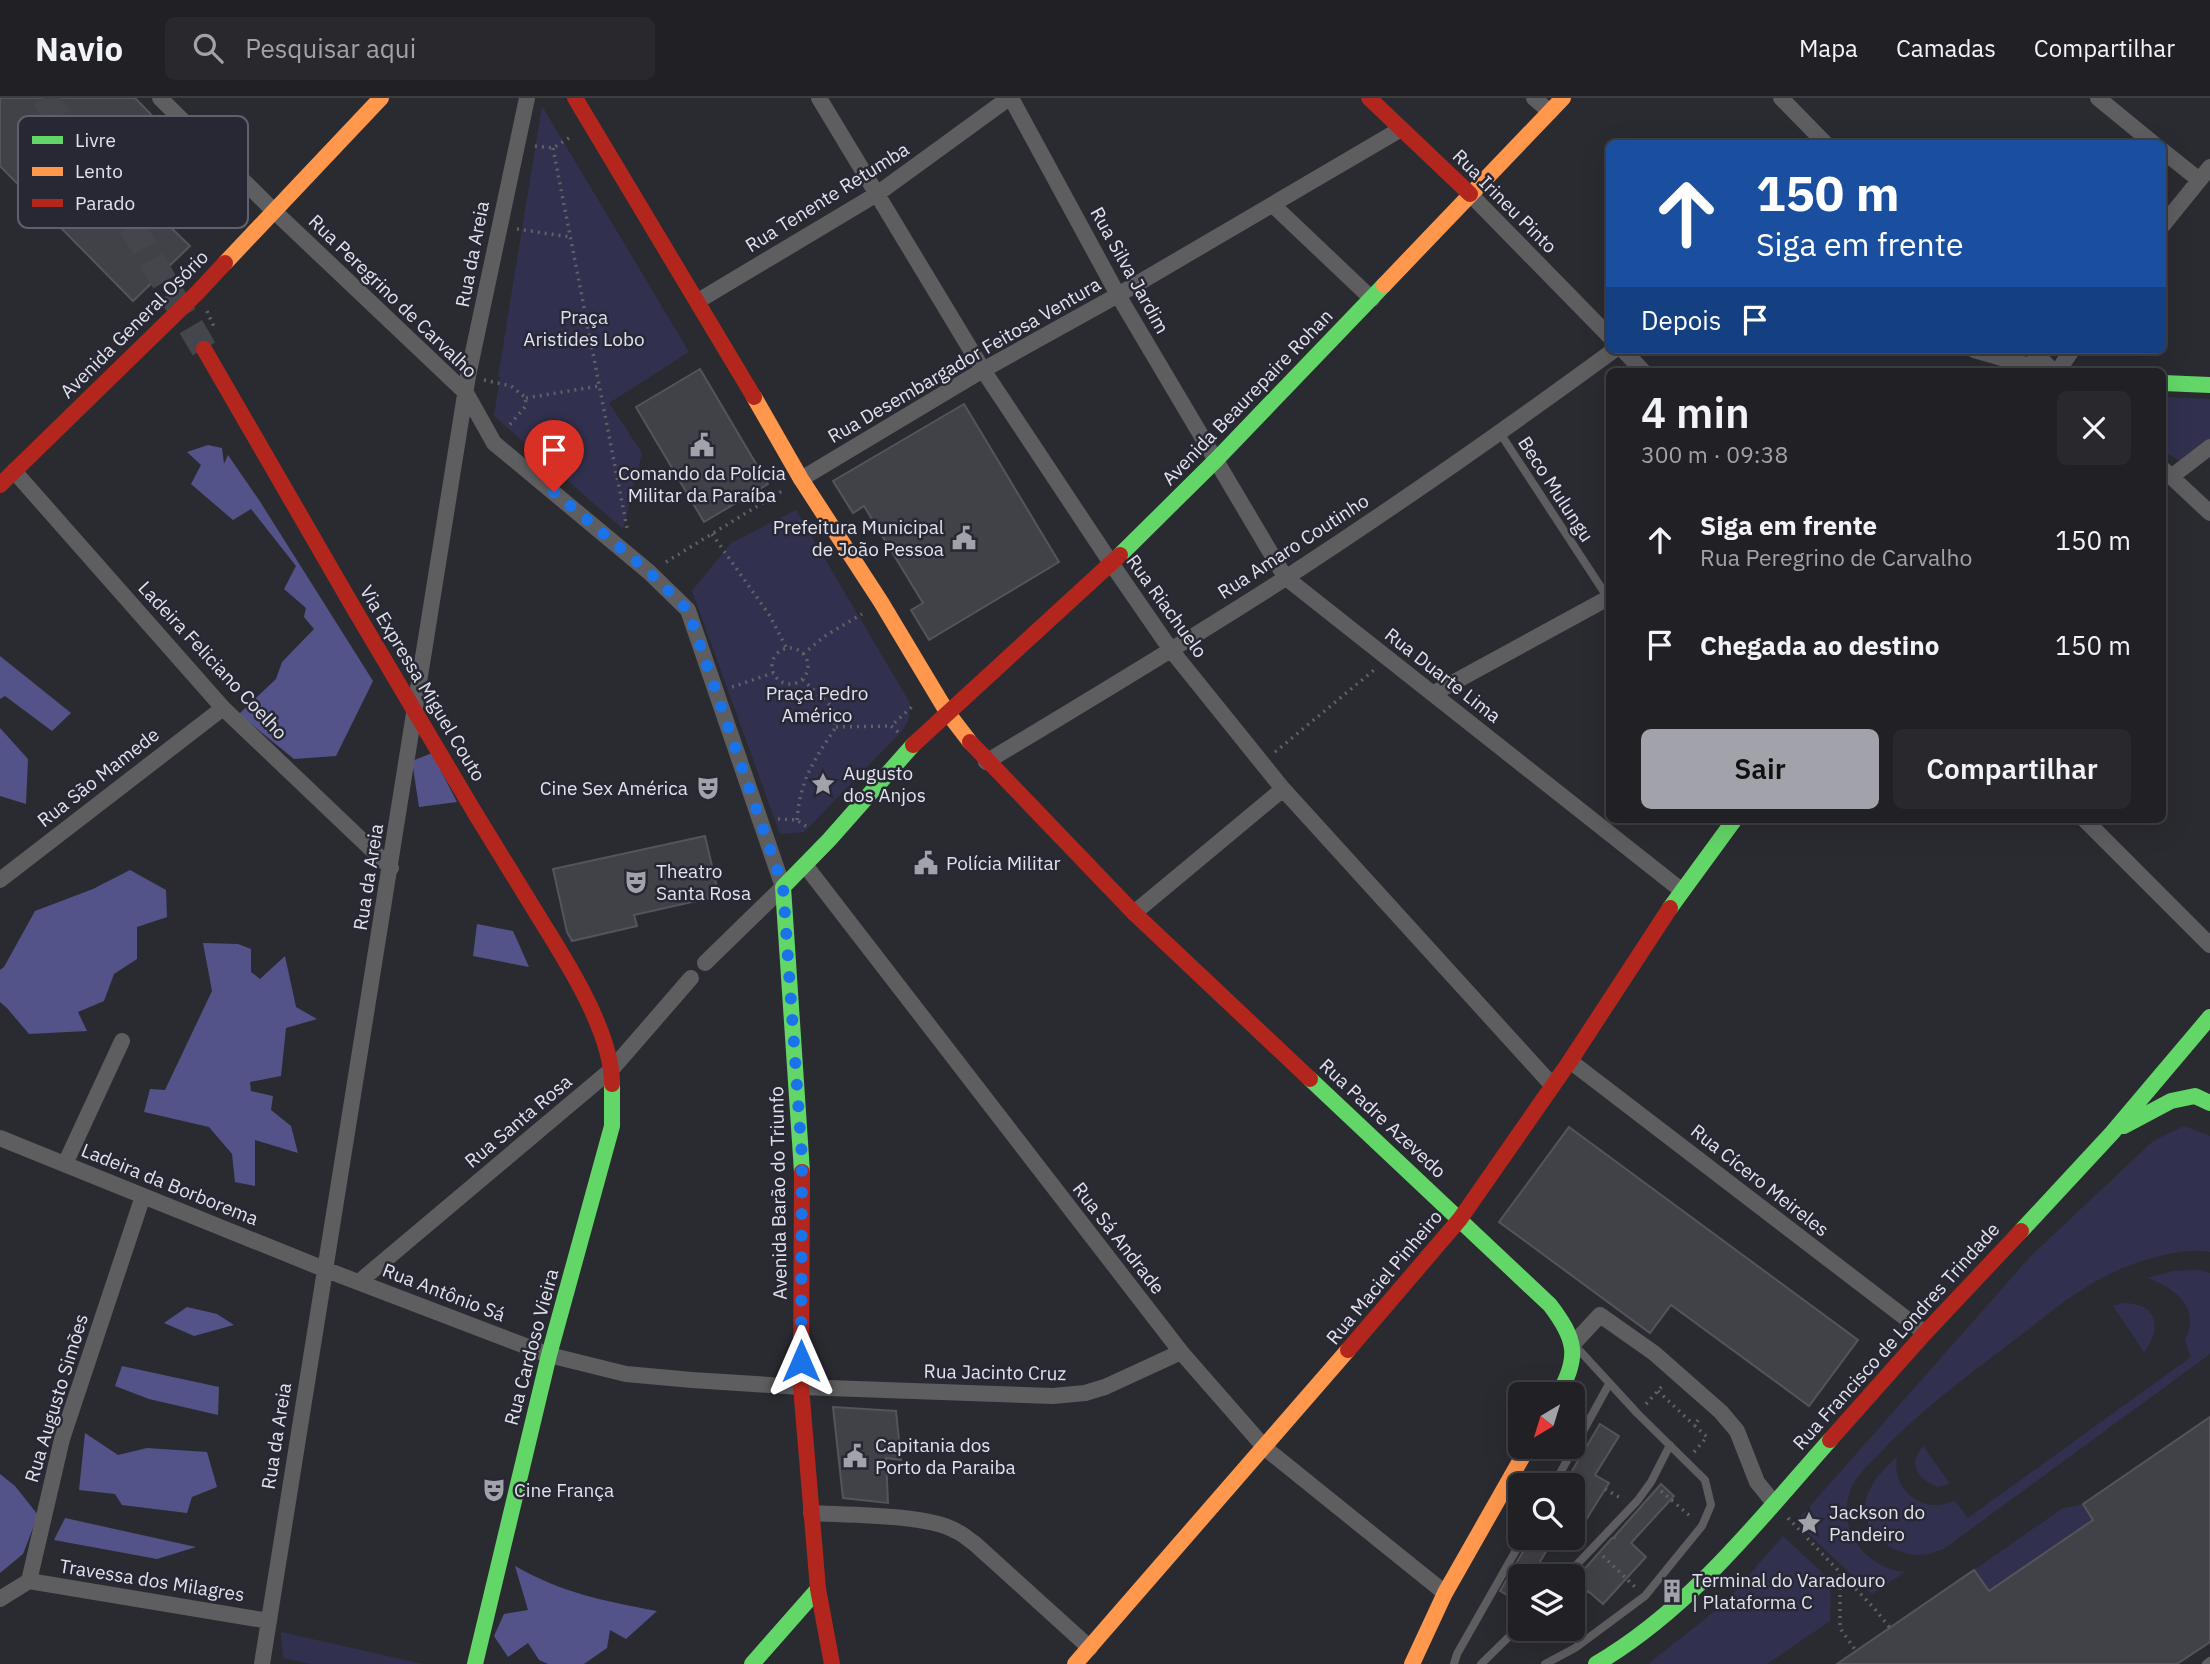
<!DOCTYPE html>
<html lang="pt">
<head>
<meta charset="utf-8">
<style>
  :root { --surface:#202025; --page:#28282d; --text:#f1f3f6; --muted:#a2a3a7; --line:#3d3e42; --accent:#a1a2aa }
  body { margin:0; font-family:"IBM Plex Sans",sans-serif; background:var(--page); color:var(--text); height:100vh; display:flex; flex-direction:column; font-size:26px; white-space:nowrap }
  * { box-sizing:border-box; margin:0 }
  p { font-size:23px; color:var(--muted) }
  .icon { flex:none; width:38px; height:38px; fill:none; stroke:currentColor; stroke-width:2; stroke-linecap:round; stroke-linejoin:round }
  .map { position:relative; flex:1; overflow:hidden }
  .panel { position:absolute; left:1606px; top:270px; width:560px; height:455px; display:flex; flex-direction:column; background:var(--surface); border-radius:10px; box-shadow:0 7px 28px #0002,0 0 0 2px var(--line) }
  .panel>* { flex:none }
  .hud { position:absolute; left:1606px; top:42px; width:560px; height:214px; border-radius:10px; box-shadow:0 7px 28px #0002,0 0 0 2px var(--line); background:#1a4fa0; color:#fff; overflow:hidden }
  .needle { width:46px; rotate:218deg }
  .tools { position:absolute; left:1508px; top:1284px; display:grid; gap:14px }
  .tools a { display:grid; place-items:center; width:77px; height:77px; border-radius:10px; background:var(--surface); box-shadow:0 7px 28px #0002,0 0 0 2px var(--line); font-size:35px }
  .pin { position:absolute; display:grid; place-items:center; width:60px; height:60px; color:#fff; margin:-72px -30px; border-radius:50% 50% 50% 0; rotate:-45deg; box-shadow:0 0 7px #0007 }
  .pin .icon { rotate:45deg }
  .me { position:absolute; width:77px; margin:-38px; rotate:0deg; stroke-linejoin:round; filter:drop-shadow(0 0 5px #0008) }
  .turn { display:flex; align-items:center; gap:24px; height:147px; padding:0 35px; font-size:32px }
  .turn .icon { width:91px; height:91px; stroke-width:2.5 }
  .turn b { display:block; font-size:49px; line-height:60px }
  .then { display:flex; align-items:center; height:66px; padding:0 35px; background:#0003; gap:14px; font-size:26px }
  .round { display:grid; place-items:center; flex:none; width:74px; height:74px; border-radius:10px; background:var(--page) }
  .overview { display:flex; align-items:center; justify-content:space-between; height:119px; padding:0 35px }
  h1 { font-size:42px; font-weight:600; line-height:52px }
  .action { display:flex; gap:14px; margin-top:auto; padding:14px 35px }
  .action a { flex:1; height:80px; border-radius:10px; background:var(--accent); color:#111; font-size:28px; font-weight:600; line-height:80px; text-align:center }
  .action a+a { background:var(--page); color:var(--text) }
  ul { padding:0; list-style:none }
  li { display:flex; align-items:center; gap:21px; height:105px; padding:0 35px }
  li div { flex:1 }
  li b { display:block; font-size:26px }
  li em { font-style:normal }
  header { display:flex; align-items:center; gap:42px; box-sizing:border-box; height:98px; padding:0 35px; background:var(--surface); border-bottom:2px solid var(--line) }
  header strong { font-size:33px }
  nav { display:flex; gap:38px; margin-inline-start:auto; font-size:24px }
  .search { width:490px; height:63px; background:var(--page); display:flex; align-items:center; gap:18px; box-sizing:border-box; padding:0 24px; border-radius:10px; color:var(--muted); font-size:26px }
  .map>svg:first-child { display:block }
  .green { fill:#31314f }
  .forest { fill:#535389 }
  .building { fill:#414148; stroke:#54545a; stroke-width:2 }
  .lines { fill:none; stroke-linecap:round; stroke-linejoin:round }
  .primary-tunnel { stroke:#45464d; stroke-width:26; stroke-dasharray:26 13; stroke-linecap:butt }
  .path { stroke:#606164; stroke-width:3.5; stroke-dasharray:2 5; stroke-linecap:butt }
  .lane { stroke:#5e5e61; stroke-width:8 }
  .street { stroke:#5e5e61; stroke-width:16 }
  .fast { stroke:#63d668; stroke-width:16 }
  .slow { stroke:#ff974d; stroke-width:16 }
  .jam { stroke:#b3261e; stroke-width:16 }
  .jam-bridge { stroke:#b3261e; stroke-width:16 }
  .route { stroke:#1a73e8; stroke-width:12; stroke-dasharray:0 21.6 }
  .labels { text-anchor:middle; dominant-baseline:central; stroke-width:5; stroke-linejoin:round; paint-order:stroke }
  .street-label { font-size:19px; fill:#e1e2eb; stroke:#272834 }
  .park-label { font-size:19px; fill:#dee0f2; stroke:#272834 }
  .poi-label { font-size:19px; fill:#e1e2eb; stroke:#272834; text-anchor:start }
  .key { fill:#272834; stroke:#5f606b; stroke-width:2 }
  .key-label { font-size:19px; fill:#e1e2eb }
</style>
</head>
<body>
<header>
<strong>Navio</strong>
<div class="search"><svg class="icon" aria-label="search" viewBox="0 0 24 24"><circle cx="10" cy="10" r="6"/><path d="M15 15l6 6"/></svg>Pesquisar aqui</div>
<nav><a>Mapa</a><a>Camadas</a><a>Compartilhar</a></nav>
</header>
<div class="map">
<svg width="2210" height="1566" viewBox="0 0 2210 1566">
  <rect width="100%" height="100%" fill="#2a2b31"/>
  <path class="green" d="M542,8l147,246 -80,51 33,50 -19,76 -129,-113 6,-39h-2z
    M2163,299l47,2v40l-30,22 -17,-10z
    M796,412l114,193 -1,16 -7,12 -98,101 -24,2 -88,-243 39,-48z
    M2184,1028l26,10v116c-31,-6 -84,12 -112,28 -32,18 -61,43 -90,65 -46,35 -91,68 -130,110 -10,10 -21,20 -27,33 -8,20 -5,44 9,60 12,14 27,22 45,24l-33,22 -76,-72 234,-265 123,-116z
    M2199,1172l11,3v81l-265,194c-9,4 -17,7 -27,7 -26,-1 -56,-22 -53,-50 2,-20 20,-36 32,-49 -5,26 13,50 41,49 5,0 12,-3 17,-4l13,17 223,-161 -6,-16c1,-5 5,-11 5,-16 3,-25 -23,-40 -43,-47l26,-7z
    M2123,1205c34,0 40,25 21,49l-31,-46z
    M1923,1348l27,38 -12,3c-20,-7 -31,-23 -15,-41z
    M2083,1406l10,16 -77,53 -14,37 -28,-40 89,-62z
    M1783,1438l48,45 -1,40 -63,43h-119l76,-60z
    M281,1534l142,32h-112l-28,-6z"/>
  <path class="forest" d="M208,347l14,3 2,16 4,-9 31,45 114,181 -37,75 -42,3 -55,-45 37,-35 6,-17 32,-33 -10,-12 2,-9 -22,-19 12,-23 -45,-57 -18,11 -42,-36 10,-19 -14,-13z
    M0,558l71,57 -19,18 -47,-35 -5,3z
    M0,630l28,31 -2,45 -26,-8z
    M432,655l25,49 -38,5 -7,-46z
    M130,772l36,20 1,27 -30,10v32l-23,15 -10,27 -26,11 9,19 -58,3 -22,-26 -7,-6v-32l4,-3 31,-56 58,-22z
    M477,826l36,7 16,36 -56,-11z
    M203,845l35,1 13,5v23l9,7 25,-23 11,51 21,12 -31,9 -5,48 -31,6 1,9 22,5 -2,14 20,16 7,27 -43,-13v46l-20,-4 -3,-28 -23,-27 -65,-15 6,-23 15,1 47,-99z
    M187,1209l30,7 17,11 -40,11 -30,-13z
    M122,1268l97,21 -1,28 -69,-16 -34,-13z
    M85,1335l33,22 29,-7 60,4 10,35 -25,10 -5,16 -65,-8 -7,-11 -36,-4z
    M0,1376l15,12 23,29 -15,39 -23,19z
    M65,1420l131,29 -39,12 -103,-19z
    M515,1468c47,27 89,35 142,45l-31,28 -16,-9 -3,18 -23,16h-36l-9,-4 -11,-17 -20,14 -14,-21 10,-22 24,-4z"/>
  <path class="building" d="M0,0h135l36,37 -47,47 66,64 -57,55 -133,-135z
    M700,271l68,115 -64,38 -68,-115z
    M964,306l95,158 -130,78 -18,-30 12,-7 -59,-97 -11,7 -20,-32z
    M705,738l14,60 -85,19 3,11 -65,15 -5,-9 -14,-63z
    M1569,1029l289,213 -49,66 -138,-101 -21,28 -151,-111z
    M833,1309l63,4 5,49 -15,-2 2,45 -45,-5z
    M2210,1319v225l-33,22h-340l137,-94 15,21 104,-71 -10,-16z
    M1600,1326l19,12 -24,39 14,8 -23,37 -13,-8v-26h-10z
    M1661,1386l13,12 -43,47 15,14 -43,47 -15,-13 -15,16v-25l39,-44h4l-2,-1z
    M1531,1440h23l-23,39h-10v26l-21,-12z"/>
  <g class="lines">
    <path class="primary-tunnel" d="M43,0l45,54 116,197"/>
    <path class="path" d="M535,48l18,2 19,-12
      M553,50l74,380
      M517,131l53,8
      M207,213l7,16
      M484,282l27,6 15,12 -1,9 -18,21
      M526,300l73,-12
      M712,436l58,82 17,33
      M666,464l116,-71
      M772 568a18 18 0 1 1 36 0a18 18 0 1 1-36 0Z
      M803,556l22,-18 37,-22
      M732,589l41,-14
      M836,629l55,-1
      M898,634l-7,-6 24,-22
      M1275,654l99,-82
      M778,721l19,1 13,9
      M797,722c3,-40 17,-60 39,-93l-4,-20 -29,-27
      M1658,1293l36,34
      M1646,1306l18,-20
      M1694,1354l13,-15 -13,-12 7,-8
      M1605,1391l17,10
      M1661,1393l29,25
      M1573,1419l12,17
      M1788,1420l86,90 16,20
      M1603,1458l32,31
      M1840,1476v54l16,23"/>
    <path class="lane" d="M1500,335l108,165
      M1553,1388l56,-102
      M1565,1479l73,-77 13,-18 19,-37
      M1454,1566l3,-10 66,-116
      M1481,1566l40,-39
      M1545,1566l30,-16 70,-52 57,-70 9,-21 -6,-25 -68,-67 -57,-62
      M2206,1566l4,-3"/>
    <path class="street" d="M160,0l113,112 193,183 28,50 155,129 39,38 95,277 -78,76
      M819,0l164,272 128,193 60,87 112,139 269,296
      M1011,0l107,197 167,282 396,313
      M1534,0l16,14
      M1781,0l45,46
      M2098,0l56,46
      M2163,53l35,28
      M1470,96l140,143
      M1273,107l99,94
      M2163,127l47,-58
      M698,203l179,-107 132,-96
      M1623,252l20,21
      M1974,252l73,21
      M2032,252l21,21
      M2058,273l14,-21
      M2163,371l47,44
      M14,373l209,237 168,160
      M2171,379l39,-30
      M801,381l182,-109 135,-75 283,-166
      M1434,595l176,-96
      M986,664c100,-60 200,-120 298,-183 112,-73 222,-150 330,-229
      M2084,721l126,126
      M805,767l376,487 84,96 180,145
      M0,782l223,-172
      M1134,815l149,-124
      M1570,963l355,272
      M0,1040l324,131 225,86 77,19 66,6 109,7 252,9 32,-3 20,-6 76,-35
      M65,1066l57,-123
      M359,1184l253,-213 79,-91
      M1574,1245l26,-28 54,38 67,59 16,19 20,51 17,21
      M811,1415c36,2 116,1 145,18 7,3 12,8 18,12l116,105
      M29,1483l240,40
      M0,1501l29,-18 33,-142 81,-243
      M262,1566l206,-1288 59,-278"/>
    <path class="fast" d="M2163,285l47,2
      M1120,457l96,-95 168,-175
      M1670,810l65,-89
      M1310,981l240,226c26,34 30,52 8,90
      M2124,1028l47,-25 24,-5 15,7
      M802,1074l-19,-285 46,-47 84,-95
      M2021,1133l91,-98 98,-116
      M475,1566l74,-309 63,-229v-42
      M752,1566l66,-75
      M1596,1566c94,-55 163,-144 234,-224"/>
    <path class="slow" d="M225,165l156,-165
      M1384,187l179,-187
      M754,299l47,82 80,123 66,110 23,30
      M1075,1566l273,-314
      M1412,1566l33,-71 83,-146"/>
    <path class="jam" d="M575,0l179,299
      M1369,0l101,96
      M204,251l152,263
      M0,387l197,-192 28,-30
      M970,644l164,171 176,166
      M913,647l207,-190
      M475,715c21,34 41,67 62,101 28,45 75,117 75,170
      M802,1074l-1,215 17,202 14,75
      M1348,1252l112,-131 110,-158 100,-153
      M1830,1342l95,-107 96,-102"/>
    <path class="jam-bridge" d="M356,514l119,201"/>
  </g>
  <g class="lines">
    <path class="route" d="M554,394l95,80 39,38 95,277 19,271 -1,203"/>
  </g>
  <defs>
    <g id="civic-bare" transform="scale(1.89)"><path d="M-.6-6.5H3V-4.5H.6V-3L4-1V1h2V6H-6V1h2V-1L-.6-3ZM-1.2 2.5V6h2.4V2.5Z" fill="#a1a2aa" stroke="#272834" stroke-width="2.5" paint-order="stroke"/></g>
    <g id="sight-bare" transform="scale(1.89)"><path d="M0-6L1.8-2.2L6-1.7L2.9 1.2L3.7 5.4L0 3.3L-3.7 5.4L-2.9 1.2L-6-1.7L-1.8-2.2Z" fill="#a1a2aa" stroke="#272834" stroke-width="2.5" paint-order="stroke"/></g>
    <g id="theatre-bare" transform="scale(1.89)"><path d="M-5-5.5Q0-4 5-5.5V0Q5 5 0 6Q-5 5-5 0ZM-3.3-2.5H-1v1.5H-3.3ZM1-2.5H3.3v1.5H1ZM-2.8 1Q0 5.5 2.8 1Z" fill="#a1a2aa" stroke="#272834" stroke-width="2.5" paint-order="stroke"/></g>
    <g id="building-bare" transform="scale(1.89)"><path d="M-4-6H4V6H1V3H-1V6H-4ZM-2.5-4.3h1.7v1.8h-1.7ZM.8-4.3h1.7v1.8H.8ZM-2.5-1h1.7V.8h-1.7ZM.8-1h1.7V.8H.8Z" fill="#a1a2aa" stroke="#272834" stroke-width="2.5" paint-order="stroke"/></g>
  </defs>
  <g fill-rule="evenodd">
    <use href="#civic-bare" x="702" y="347"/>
    <use href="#civic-bare" x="964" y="440"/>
    <use href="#sight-bare" x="823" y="686"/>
    <use href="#theatre-bare" x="708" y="690"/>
    <use href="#civic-bare" x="926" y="765"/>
    <use href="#theatre-bare" x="636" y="784"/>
    <use href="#civic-bare" x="855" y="1358"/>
    <use href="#theatre-bare" x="494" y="1392"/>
    <use href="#sight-bare" x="1809" y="1425"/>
    <use href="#building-bare" x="1672" y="1493"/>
  </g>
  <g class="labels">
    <g class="street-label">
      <text transform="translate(827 99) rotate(-32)">Rua Tenente Retumba</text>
      <text transform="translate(1505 103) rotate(45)">Rua Irineu Pinto</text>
      <text transform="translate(472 156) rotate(-79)">Rua da Areia</text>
      <text transform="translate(1130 172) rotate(61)">Rua Silva Jardim</text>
      <text transform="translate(393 198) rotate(44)">Rua Peregrino de Carvalho</text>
      <text transform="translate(134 226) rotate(-45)">Avenida General Osório</text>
      <text transform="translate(964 262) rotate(-30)">Rua Desembargador Feitosa Ventura</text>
      <text transform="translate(1247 299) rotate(-46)">Avenida Beaurepaire Rohan</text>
      <text transform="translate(1556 391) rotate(57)">Beco Mulungu</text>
      <text transform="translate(1293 448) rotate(-33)">Rua Amaro Coutinho</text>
      <text transform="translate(1167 508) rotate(54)">Rua Riachuelo</text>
      <text transform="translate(213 562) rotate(47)">Ladeira Feliciano Coelho</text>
      <text transform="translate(1443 577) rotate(38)">Rua Duarte Lima</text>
      <text transform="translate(423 585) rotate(59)">Via Expressa Miguel Couto</text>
      <text transform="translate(98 679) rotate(-38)">Rua São Mamede</text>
      <text transform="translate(368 779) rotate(-81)">Rua da Areia</text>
      <text transform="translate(1383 1020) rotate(43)">Rua Padre Azevedo</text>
      <text transform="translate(518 1023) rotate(-40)">Rua Santa Rosa</text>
      <text transform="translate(1760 1082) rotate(38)">Rua Cícero Meireles</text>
      <text transform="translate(170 1086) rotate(22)">Ladeira da Borborema</text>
      <text transform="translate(778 1095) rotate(-91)">Avenida Barão do Triunfo</text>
      <text transform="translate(1119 1140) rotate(52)">Rua Sá Andrade</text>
      <text transform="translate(1384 1179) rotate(-50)">Rua Maciel Pinheiro</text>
      <text transform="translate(444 1194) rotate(21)">Rua Antônio Sá</text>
      <text transform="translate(1896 1238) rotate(-48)">Rua Francisco de Londres Trindade</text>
      <text transform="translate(531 1249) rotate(-75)">Rua Cardoso Vieira</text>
      <text transform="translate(995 1274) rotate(1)">Rua Jacinto Cruz</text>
      <text transform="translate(56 1300) rotate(-73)">Rua Augusto Simões</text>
      <text transform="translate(276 1338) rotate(-81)">Rua da Areia</text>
      <text transform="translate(152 1482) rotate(9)">Travessa dos Milagres</text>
    </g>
    <g class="park-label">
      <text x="584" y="219">Praça<tspan x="584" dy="22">Aristides Lobo</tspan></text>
      <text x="817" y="595">Praça Pedro<tspan x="817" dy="22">Américo</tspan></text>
    </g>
    <g class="poi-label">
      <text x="702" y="375" text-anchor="middle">Comando da Polícia<tspan x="702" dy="22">Militar da Paraíba</tspan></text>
      <text x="944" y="429" text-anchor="end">Prefeitura Municipal<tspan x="944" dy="22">de João Pessoa</tspan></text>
      <text x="843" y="675">Augusto<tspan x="843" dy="22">dos Anjos</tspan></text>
      <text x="688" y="690" text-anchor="end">Cine Sex América</text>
      <text x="946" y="765">Polícia Militar</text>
      <text x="656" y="773">Theatro<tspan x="656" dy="22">Santa Rosa</tspan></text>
      <text x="875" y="1347">Capitania dos<tspan x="875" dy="22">Porto da Paraiba</tspan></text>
      <text x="514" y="1392">Cine França</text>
      <text x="1829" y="1414">Jackson do<tspan x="1829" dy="22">Pandeiro</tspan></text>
      <text x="1692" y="1482">Terminal do Varadouro<tspan x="1692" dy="22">| Plataforma C</tspan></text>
    </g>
  </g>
  <rect x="18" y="18" width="230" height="112" rx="10" class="key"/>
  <rect x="32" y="38" width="31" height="8" fill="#63d668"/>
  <rect x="32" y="69" width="31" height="9" fill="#ff974d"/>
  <rect x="32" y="101" width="31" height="8" fill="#b3261e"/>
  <g class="key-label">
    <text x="75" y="49">Livre</text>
    <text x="75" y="80">Lento</text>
    <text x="75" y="112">Parado</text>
  </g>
</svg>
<div class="tools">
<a><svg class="needle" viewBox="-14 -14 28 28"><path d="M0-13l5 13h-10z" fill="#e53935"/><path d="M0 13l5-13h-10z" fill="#a2a3a7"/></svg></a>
<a><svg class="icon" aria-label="search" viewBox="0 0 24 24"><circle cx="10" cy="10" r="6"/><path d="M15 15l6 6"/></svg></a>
<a><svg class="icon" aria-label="layers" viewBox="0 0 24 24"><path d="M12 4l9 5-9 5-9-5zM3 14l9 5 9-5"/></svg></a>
</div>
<div class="pin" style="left:554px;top:394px;background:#d93025"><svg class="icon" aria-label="arrive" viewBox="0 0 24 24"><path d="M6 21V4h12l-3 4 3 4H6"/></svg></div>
<svg class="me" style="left:801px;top:1263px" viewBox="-20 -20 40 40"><path d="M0-17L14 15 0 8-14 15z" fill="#1a73e8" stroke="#fff" stroke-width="4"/></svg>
<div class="hud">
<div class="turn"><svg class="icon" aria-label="ahead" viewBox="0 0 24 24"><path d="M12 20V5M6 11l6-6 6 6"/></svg><div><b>150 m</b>Siga em frente</div></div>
<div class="then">Depois<svg class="icon" aria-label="arrive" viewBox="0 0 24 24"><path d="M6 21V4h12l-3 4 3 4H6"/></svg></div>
</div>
<section class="panel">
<div class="overview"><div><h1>4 min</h1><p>300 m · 09:38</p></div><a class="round"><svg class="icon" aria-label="close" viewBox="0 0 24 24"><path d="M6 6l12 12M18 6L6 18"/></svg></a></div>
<ul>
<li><svg class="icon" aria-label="ahead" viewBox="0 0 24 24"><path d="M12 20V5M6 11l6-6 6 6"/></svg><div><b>Siga em frente</b><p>Rua Peregrino de Carvalho</p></div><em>150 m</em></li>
<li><svg class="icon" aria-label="arrive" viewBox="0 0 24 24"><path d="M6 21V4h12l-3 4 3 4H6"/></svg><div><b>Chegada ao destino</b></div><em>150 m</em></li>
</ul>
<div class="action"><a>Sair</a><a>Compartilhar</a></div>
</section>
</div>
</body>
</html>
